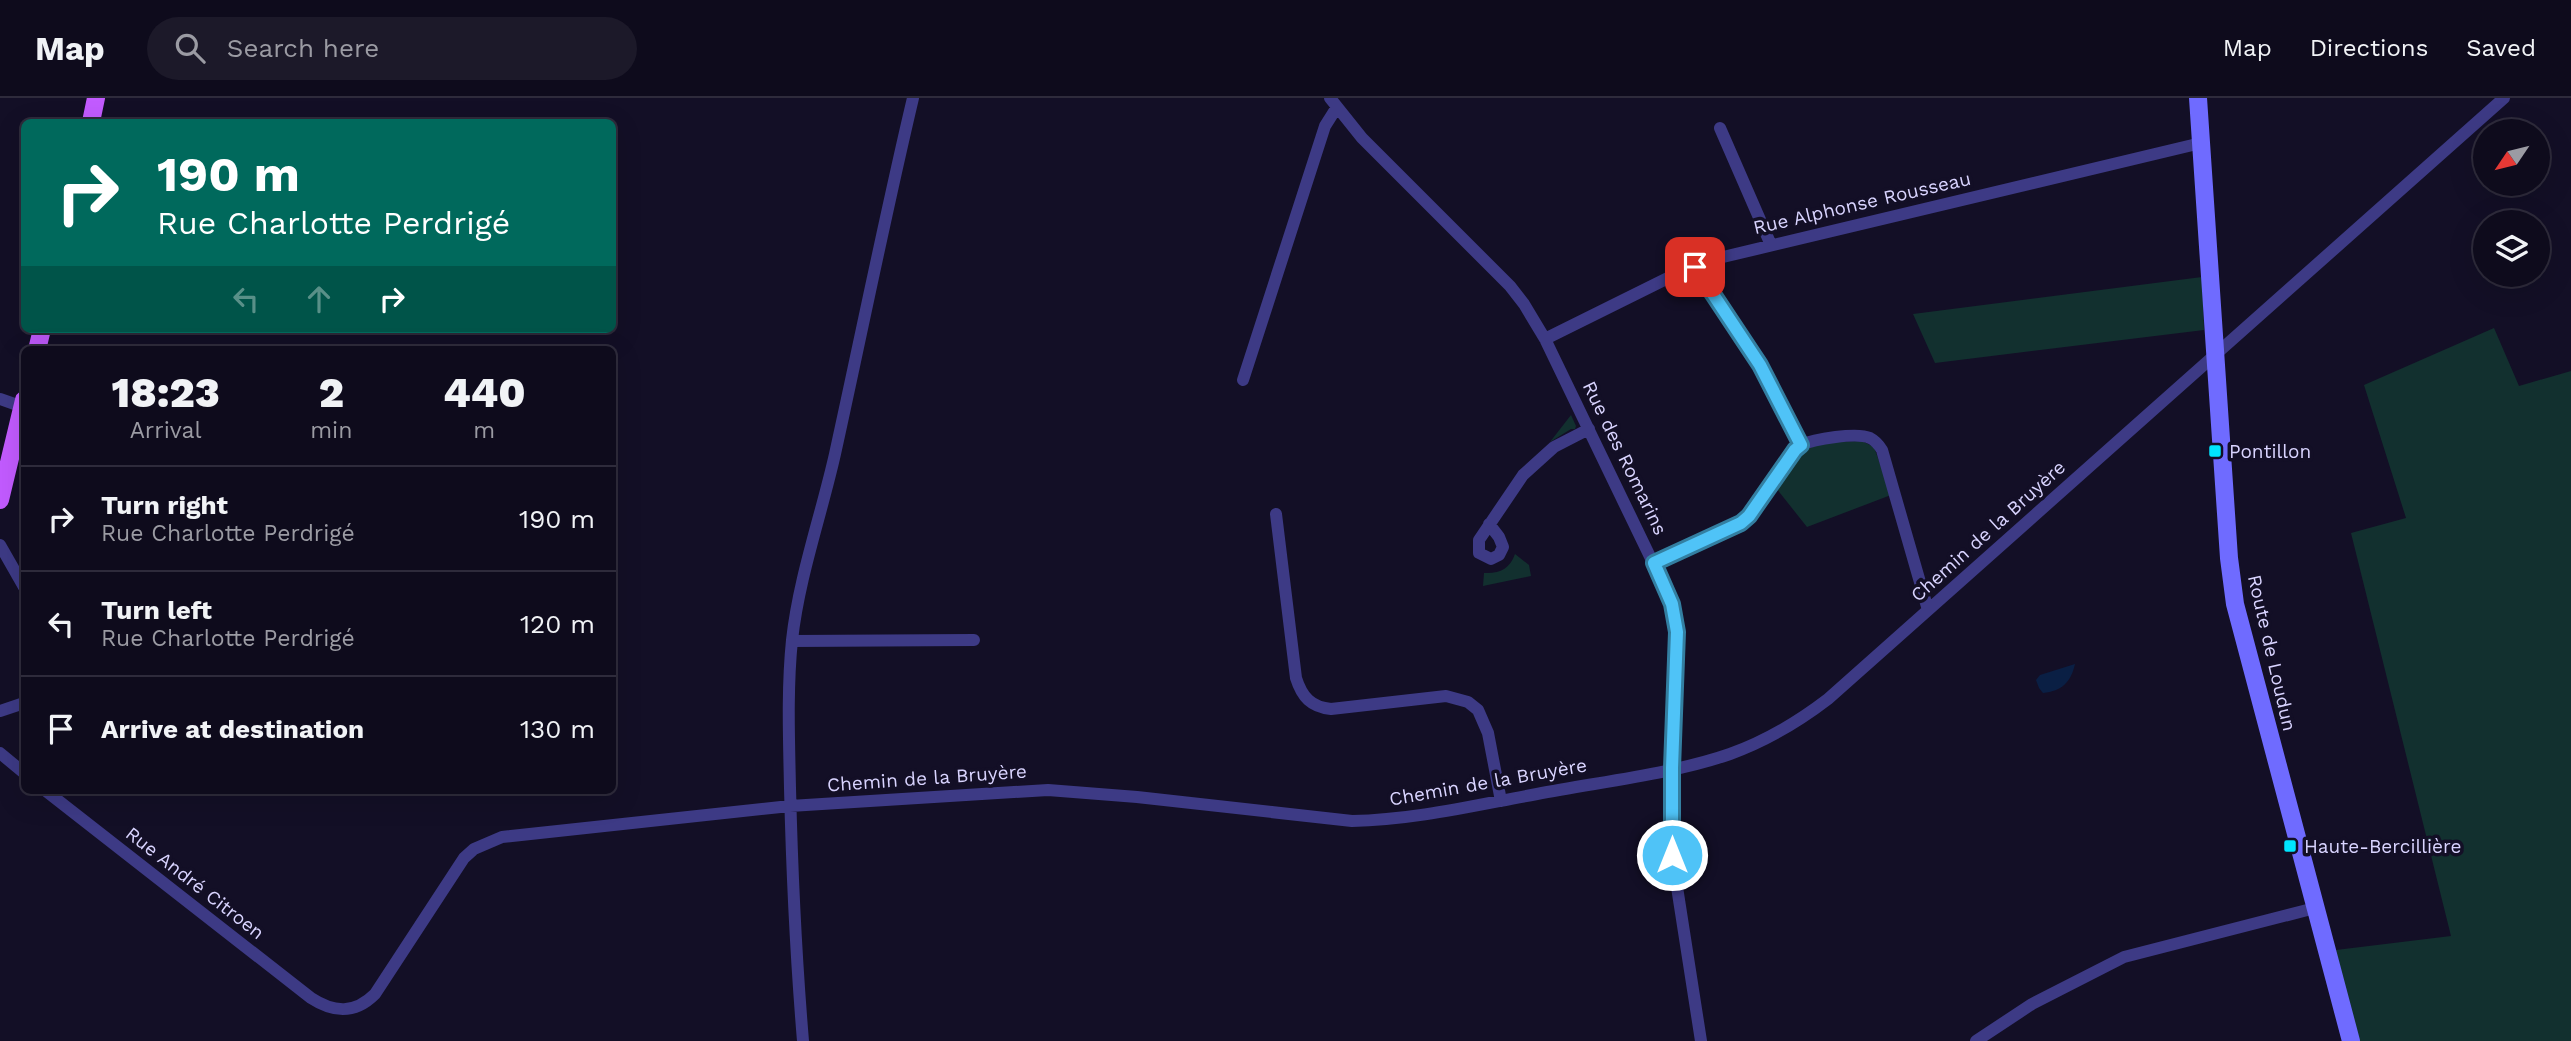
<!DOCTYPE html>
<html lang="en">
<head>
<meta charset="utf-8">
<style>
  :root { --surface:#0e0b1c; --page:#1c1929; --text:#f1f3f6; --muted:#9b9ba3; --line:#2e2b3b }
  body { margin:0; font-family:"Work Sans",sans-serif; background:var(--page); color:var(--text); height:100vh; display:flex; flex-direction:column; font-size:26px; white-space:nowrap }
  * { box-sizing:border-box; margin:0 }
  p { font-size:23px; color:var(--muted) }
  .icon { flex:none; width:38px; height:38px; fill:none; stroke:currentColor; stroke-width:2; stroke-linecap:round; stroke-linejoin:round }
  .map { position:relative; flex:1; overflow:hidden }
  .sheet { position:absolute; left:21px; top:248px; width:595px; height:448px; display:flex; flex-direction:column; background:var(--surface); border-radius:10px; box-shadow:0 7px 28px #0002,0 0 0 2px var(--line) }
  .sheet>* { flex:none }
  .banner { position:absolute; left:21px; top:21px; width:595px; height:214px; border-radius:10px; box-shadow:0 7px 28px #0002,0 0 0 2px var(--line); background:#00695c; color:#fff; overflow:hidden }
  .needle { width:46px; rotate:235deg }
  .tools { position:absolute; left:2473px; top:21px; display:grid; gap:14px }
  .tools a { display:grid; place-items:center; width:77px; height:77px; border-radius:50%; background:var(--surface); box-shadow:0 7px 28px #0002,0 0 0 2px var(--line); font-size:35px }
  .pin { position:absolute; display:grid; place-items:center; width:60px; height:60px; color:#fff; margin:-30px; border-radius:14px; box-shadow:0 4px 10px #0006 }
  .me { position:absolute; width:77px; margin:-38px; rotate:0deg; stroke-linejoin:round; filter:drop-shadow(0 0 5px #0008) }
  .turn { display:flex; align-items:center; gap:24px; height:147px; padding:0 21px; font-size:32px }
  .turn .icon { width:91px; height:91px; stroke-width:2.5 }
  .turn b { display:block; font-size:49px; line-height:60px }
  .lanes { display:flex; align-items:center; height:66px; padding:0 21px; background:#0003; justify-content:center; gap:35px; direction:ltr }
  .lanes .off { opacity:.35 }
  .eta { display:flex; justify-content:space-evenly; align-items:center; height:119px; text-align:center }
  .eta b { font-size:42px; font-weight:800; line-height:49px }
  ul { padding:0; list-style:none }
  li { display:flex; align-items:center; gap:21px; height:105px; padding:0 21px; border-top:2px solid var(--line) }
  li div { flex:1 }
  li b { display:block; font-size:26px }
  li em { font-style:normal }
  header { display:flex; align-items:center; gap:42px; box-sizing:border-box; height:98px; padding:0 35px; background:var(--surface); border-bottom:2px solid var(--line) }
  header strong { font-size:33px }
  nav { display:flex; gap:38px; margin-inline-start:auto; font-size:24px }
  .search { width:490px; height:63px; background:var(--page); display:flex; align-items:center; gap:18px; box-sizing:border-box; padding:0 24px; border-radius:38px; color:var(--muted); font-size:26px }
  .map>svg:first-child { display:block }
  .green { fill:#12302f }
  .water { fill:#0a1f44 }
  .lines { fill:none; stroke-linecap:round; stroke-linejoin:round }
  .minor { stroke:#3d3a85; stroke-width:12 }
  .secondary { stroke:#6f6bff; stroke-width:18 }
  .primary { stroke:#c25bff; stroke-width:18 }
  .route-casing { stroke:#337fa1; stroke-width:18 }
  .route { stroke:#4fc3f7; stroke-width:12 }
  .poi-dot { fill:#00e5ff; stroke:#130f26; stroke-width:2.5 }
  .labels { text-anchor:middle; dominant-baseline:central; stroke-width:7; stroke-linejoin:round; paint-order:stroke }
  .street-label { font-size:19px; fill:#d9d4ff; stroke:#130f26 }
  .poi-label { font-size:19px; fill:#d9d4ff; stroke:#130f26; text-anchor:start }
</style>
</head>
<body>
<header>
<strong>Map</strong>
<div class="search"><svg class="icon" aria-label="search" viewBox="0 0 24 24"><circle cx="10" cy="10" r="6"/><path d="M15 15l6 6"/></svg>Search here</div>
<nav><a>Map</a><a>Directions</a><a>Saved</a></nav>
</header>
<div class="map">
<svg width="2571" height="943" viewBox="0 0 2571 943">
  <rect width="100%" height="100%" fill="#130f26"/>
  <path class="green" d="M2202,179l2,53 -269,33 -22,-49z
    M2494,230l25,58 52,-15v670h-214l-21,-91 115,-14 -100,-403 55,-15 -42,-133z
    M1571,317l5,11 -1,3h-4l-21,13z
    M1862,343l12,6 17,48 -84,32 -31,-39c7,-11 14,-23 22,-32 15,-16 45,-14 64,-15z
    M1515,456l14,11 2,11 -48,10 1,-13c15,1 26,-4 31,-19z"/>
  <path class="water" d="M2075,566c-4,18 -13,27 -32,29l-4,-5 -3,-8 4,-5z"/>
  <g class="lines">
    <path class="minor" d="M1330,0l32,40 148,148 14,18 21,35 124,257 6,21 2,31 -5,115v92l29,186
      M1720,30l51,117
      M1695,169l65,98 41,80c13,-6 56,-13 69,-7 6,3 9,7 12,12l46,160
      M1545,241l123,-61 55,-21 478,-114
      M1243,282l82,-254 12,-19
      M0,301l23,8
      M1276,416l20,164c6,19 15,29 35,31l115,-13 22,6 10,8 10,23 13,68
      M1489,426l10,13 4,10 -4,8 -8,4 -12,-6v-13l44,-65 31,-28 35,-18
      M0,447l24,42
      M1654,465l87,-40 8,-8 52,-70
      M792,543l182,-1
      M0,613l24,-8
      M0,655l24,20
      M46,693l265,207c23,15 44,16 64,-4l89,-136 10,-9 28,-12 288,-31 258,-16 89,7 215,24c62,-1 124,-16 185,-27 61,-12 136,-20 193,-40 36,-13 68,-32 98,-55l676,-601
      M803,943c-7,-84 -11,-169 -13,-253 -1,-49 -3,-99 2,-148 7,-63 29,-124 43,-186 26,-118 50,-238 78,-356
      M1976,943l56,-37 92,-47 191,-49"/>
    <path class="secondary" d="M2198,0l31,460 6,46 116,437"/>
    <path class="primary" d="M91,24l5,-24
      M37,252l5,-21
      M0,402l24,-100"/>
  </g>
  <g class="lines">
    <g class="route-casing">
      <path id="route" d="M1672,757v-87l5,-136 -5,-28 -18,-41 87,-40 8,-7 46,-66 6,-5 -41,-80 -65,-98"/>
    </g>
    <use href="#route" class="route"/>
  </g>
  <g class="poi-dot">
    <rect x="2208" y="346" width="14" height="14" rx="3.5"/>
    <rect x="2283" y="741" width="14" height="14" rx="3.5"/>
  </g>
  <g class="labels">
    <g class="street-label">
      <text transform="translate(1862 105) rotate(-13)">Rue Alphonse Rousseau</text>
      <text transform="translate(1625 360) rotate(64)">Rue des Romarins</text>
      <text transform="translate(1988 433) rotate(-42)">Chemin de la Bruyère</text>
      <text transform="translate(2272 555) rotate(77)">Route de Loudun</text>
      <text transform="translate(927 680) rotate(-4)">Chemin de la Bruyère</text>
      <text transform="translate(1488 684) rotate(-10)">Chemin de la Bruyère</text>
      <text transform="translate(195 785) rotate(38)">Rue André Citroen</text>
    </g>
    <g class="poi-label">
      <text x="2229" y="353">Pontillon</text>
      <text x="2304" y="748">Haute-Bercillière</text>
    </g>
  </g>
</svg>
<div class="tools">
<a><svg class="needle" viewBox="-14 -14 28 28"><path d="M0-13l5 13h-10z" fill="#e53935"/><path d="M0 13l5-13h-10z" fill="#9b9ba3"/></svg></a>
<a><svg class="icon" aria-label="layers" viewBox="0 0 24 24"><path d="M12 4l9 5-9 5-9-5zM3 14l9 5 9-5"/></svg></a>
</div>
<div class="pin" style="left:1695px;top:169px;background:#d93025"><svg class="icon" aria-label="arrive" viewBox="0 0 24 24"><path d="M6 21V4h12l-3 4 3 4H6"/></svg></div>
<svg class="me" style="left:1672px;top:757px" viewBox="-20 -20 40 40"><circle r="17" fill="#4fc3f7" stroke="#fff" stroke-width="3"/><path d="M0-11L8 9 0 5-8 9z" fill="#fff"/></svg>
<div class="banner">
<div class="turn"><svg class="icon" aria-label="right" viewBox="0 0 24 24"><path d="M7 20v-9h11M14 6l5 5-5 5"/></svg><div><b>190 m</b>Rue Charlotte Perdrigé</div></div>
<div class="lanes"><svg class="icon off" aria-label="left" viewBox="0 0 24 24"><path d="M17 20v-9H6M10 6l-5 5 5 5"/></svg><svg class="icon off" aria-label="ahead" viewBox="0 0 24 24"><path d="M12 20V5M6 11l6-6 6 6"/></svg><svg class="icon" aria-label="right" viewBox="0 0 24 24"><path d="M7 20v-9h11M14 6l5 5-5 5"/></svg></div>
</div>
<section class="sheet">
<div class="eta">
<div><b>18:23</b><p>Arrival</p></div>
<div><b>2</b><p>min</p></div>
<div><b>440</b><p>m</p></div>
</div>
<ul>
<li><svg class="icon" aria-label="right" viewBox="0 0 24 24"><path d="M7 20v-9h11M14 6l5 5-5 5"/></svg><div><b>Turn right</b><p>Rue Charlotte Perdrigé</p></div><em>190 m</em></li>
<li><svg class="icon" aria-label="left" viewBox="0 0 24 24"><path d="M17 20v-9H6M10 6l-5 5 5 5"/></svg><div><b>Turn left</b><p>Rue Charlotte Perdrigé</p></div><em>120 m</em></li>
<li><svg class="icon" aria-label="arrive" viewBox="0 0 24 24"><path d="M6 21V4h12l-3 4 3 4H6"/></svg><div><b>Arrive at destination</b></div><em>130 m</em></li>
</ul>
</section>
</div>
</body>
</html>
